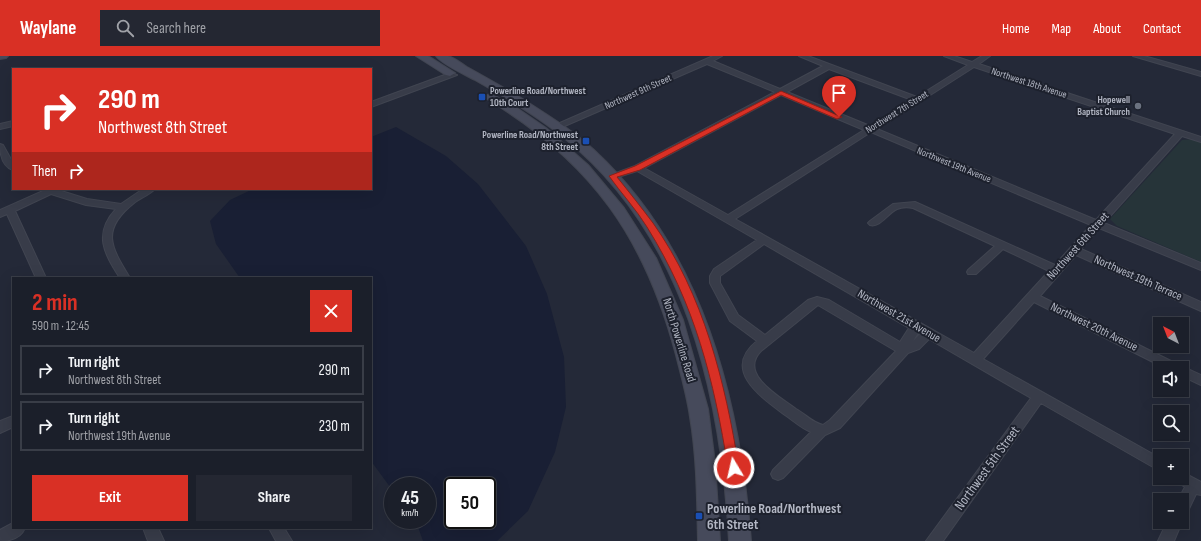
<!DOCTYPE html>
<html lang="en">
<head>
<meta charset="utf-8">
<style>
  :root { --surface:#1b1f2a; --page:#242732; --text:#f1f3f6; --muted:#a0a2a8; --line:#393d47; --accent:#d93025 }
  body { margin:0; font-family:"Sofia Sans Condensed",sans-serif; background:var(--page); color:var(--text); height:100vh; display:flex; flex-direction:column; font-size:15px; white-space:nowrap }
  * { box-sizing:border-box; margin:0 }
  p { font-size:13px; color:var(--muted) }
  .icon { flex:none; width:22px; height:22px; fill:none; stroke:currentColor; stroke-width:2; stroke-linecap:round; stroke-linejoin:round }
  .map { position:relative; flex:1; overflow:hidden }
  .sheet { position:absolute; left:12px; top:221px; width:360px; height:252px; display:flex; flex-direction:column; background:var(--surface); border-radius:0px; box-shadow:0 4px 16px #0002,0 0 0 1px var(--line) }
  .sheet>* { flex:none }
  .banner { position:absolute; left:12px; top:12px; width:360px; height:122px; border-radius:0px; box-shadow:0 4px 16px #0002,0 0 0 1px var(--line); background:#d93025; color:#fff; overflow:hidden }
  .needle { width:26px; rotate:318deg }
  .controls { position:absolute; left:1153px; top:261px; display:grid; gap:8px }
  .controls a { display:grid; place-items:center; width:36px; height:36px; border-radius:0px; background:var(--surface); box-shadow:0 4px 16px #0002,0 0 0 1px var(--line); font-size:20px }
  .speed { position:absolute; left:384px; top:421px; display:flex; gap:8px; font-size:20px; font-weight:700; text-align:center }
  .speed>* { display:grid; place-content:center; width:52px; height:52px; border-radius:50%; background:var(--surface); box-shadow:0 4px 16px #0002,0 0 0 1px var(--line); line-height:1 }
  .speed small { font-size:10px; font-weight:400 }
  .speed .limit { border:2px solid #111; border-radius:6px; background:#fff; color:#111 }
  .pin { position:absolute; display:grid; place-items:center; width:34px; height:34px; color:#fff; margin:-41px -17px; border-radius:50% 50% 50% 0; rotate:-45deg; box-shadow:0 0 4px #0007 }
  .pin .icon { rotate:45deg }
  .me { position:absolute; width:44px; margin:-22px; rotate:351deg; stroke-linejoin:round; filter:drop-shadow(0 0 3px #0008) }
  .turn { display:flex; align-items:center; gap:14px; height:84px; padding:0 20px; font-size:18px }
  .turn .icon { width:52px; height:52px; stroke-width:2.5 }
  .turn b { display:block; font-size:28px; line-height:34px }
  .then { display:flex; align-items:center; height:38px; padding:0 20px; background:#0003; gap:8px; font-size:15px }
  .round { display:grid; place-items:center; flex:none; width:42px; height:42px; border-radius:0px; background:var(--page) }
  .summary { display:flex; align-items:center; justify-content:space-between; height:68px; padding:0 20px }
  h1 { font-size:24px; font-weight:700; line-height:30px; color:var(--accent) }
  .cta { display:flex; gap:8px; margin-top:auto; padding:8px 20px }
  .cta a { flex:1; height:46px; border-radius:0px; background:var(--accent); color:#fff; font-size:16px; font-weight:700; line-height:46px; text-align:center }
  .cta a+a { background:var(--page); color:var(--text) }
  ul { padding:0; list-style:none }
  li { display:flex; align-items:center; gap:12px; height:50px; margin:0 8px 6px; padding:0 12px; border:2px solid var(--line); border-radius:0px }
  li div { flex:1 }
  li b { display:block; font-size:15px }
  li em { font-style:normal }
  header { display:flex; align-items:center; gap:24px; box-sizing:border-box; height:56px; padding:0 20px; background:var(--accent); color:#fff }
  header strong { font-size:19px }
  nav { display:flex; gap:22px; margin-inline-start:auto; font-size:14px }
  .search { width:280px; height:36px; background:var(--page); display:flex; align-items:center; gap:10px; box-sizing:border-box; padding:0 14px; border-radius:0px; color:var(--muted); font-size:15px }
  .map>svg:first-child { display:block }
  .green { fill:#263439 }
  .water { fill:#191f34; fill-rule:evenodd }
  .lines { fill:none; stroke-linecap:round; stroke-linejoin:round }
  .minor-casing { stroke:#414551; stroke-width:2 }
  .secondary-casing { stroke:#414551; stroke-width:2 }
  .minor { fill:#383c49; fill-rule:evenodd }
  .secondary { fill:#464a5b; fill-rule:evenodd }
  .route { fill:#d93025; stroke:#8d1f18 }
  .transit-dot { fill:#1a4fb4; stroke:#1d212d; stroke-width:1.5 }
  .worship-dot { fill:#6b7280; stroke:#1d212d; stroke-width:1.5 }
  .labels { text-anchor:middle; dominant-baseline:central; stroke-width:4; stroke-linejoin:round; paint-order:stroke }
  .far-street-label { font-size:10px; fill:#b3b7c4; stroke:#1d212d }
  .far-poi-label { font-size:10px; font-weight:bold; fill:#b3b7c4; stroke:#1d212d; text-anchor:end }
  .street-label { font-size:12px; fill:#b3b7c4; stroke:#1d212d }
  .near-street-label { font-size:14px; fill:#b3b7c4; stroke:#1d212d }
  .near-poi-label { font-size:14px; font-weight:bold; fill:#b3b7c4; stroke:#1d212d; text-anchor:start }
</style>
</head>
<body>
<header>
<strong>Waylane</strong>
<div class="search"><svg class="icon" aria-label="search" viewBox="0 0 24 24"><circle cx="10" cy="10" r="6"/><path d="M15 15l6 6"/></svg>Search here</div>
<nav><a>Home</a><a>Map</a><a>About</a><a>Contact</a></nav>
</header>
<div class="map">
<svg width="1201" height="485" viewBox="0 0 1201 485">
  <rect width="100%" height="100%" fill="#242938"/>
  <path class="green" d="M1195,83l6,2v121l-84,-36 -7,-7 72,-79z"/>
  <path class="water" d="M396,71l50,29 32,28 48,62 21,48 17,63 2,50 -11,45 -27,59 -31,30h-74l-5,-14 -5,-7h14v-34h-34v5l-22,-30v-183h-131l-24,-34 -6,-23 20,-21 23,-11h118v-52zM453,430h34v34h-34z"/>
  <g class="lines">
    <g class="minor-casing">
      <path id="minor" d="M713,0h9l-9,5 67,28 43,-23 -24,-10h9l109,41 51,-32 -24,-9h10l18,6 10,-6h8l-11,8 222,73v5l-19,-6 -78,87 97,40v7l-102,-42 -18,21 120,53v9l-125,-56 -36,41 141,70 20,9v10l-19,-9v-8h-17l-131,-66 -51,57 177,99v13l-119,-68 -98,138h-17l105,-143 -102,-59 -10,10 -11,4 -68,75 -15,7 -42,43 -5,2 -5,-2 -2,-4 2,-4 38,-38c-10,-4 -17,-11 -26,-17 -24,-18 -64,-45 -28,-74l-27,-20 -20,-38v-7l4,-7 43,-29 -120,-69 -25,8 -4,-3 27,-10 140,-74 -68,-28 -147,64 -7,-2zM974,11l201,67 -79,86 -219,-91zM829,13l83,31 -42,26 -83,-34zM781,39l83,35 -136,85 -84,-47zM871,76l220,93 -36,40 -140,-63 -22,2 -23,17 -2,2 2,2c10,3 18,-12 27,-16 5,-2 11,-2 16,-1l82,38 -27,24 -1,2 1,2h8l27,-25 46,22 -75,82 -239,-134zM764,188l145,84 -9,14 -71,-42 -12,-3 -9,3 -43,35 -27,-20 -18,-32v-7zM818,249l78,46 -66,69 -7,5c-10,-2 -18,-11 -27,-16 -16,-12 -58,-35 -35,-58zM918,277l2,1 -7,7z
        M1133,0h11l57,16v4z
        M450,17l7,2 -86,32v-5z
        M13,65v5l-13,3v-5z
        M0,88l3,1 10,18v7c-11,-4 -13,-15 -13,-26z
        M41,133h14l32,10 34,5 22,-15h12c-6,6 -15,9 -21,14 -34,27 -23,44 -4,75h-10c-16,-25 -27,-44 -4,-69l-30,-4 -35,-11 -36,17 31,67h-10l-29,-64 -7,3v-7l43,-19z
        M13,360v11l-13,6v-12z
        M1182,416l19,10v13l-5,-1 -9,19 -5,2v-15h-4l7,-13 -8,-5 -2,-4h7z
        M1182,465v1l-8,19h-16l9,-19z
        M13,467v5h12c-4,10 -15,13 -25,13v-11z
        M143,472h15l6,13h-16z
        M269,472h15l8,13h-16z"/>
    </g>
    <g class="secondary-casing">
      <path id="secondary" d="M0,0h8l-2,2 -6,1z
        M416,0h12l27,17 -5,3 -4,-1z
        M436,0c4,0 9,0 12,0 7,2 14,8 19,11 18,10 36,20 54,31 25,16 51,32 73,52 109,101 146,249 157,391h-22c-8,-147 -44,-307 -166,-404 -27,-22 -58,-40 -88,-57 -11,-6 -32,-15 -39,-24z
        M491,38l23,12 32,22 42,37 36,43 32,50 27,62 25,89 7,54 5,78h-22c-1,-41 -1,-83 -8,-124 -3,-21 -9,-42 -14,-62 -31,-117 -84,-193 -189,-256l-1,-2 1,-2z"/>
    </g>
    <use href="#minor" class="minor"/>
    <use href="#secondary" class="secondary"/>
  </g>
  <path class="route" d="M781,35l61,26 -5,2 -56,-24 -141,75 -23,7c12,15 24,30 36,46 51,72 72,159 86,245l-1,4 -4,1 -4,-1 -2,-4c-14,-88 -33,-164 -81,-241 -11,-18 -26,-34 -38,-51l26,-10z"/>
  <g class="transit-dot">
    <rect x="478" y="37" width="8" height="8" rx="2"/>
    <rect x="582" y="81" width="8" height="8" rx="2"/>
    <rect x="695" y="456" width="8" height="8" rx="2"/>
  </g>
  <circle class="worship-dot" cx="1138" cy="50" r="4"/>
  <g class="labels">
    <g class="far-street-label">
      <text transform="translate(1029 27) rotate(18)">Northwest 18th Avenue</text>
      <text transform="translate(638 36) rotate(-24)">Northwest 9th Street</text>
      <text transform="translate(897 56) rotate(-32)">Northwest 7th Street</text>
      <text transform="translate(954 109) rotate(22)">Northwest 19th Avenue</text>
    </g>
    <g class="far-poi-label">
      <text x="490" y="35" text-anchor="start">Powerline Road/Northwest<tspan x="490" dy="12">10th Court</tspan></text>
      <text x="1130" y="44">Hopewell<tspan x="1130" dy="12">Baptist Church</tspan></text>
      <text x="578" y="79">Powerline Road/Northwest<tspan x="578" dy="12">8th Street</tspan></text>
    </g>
    <g class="street-label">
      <text transform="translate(1078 190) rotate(-48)">Northwest 6th Street</text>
      <text transform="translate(1138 222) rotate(24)">Northwest 19th Terrace</text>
      <text transform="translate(899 260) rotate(30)">Northwest 21st Avenue</text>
      <text transform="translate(1094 271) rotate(26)">Northwest 20th Avenue</text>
      <text transform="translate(679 284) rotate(73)">North Powerline Road</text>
    </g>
    <g class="near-street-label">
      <text transform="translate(987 412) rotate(-54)">Northwest 5th Street</text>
    </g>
    <g class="near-poi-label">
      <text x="707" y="452">Powerline Road/Northwest<tspan x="707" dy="16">6th Street</tspan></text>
    </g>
  </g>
</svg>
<div class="controls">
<a><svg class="needle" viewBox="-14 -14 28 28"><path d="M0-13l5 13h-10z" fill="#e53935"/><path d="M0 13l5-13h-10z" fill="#a0a2a8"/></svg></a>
<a><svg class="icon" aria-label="sound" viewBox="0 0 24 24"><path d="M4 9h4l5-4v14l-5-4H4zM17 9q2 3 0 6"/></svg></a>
<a><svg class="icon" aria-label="search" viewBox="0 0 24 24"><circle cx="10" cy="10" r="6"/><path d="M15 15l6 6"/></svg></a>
<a>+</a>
<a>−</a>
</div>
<div class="speed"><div>45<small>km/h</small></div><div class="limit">50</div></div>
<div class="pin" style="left:839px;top:61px;background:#d93025"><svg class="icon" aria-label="arrive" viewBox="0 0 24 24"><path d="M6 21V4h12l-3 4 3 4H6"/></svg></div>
<svg class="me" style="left:734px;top:412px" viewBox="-20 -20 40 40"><circle r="17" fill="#d93025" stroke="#fff" stroke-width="3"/><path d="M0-11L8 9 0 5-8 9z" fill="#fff"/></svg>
<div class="banner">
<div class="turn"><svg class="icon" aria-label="right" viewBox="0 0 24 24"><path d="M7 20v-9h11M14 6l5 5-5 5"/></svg><div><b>290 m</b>Northwest 8th Street</div></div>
<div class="then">Then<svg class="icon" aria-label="right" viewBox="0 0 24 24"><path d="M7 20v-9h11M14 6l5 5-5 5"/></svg></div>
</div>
<section class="sheet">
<div class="summary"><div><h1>2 min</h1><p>590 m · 12:45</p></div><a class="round" style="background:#d93025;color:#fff"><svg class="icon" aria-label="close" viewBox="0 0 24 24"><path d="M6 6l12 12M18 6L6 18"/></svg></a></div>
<ul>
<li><svg class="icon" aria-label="right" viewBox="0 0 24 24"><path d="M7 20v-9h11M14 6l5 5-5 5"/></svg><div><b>Turn right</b><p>Northwest 8th Street</p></div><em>290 m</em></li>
<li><svg class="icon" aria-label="right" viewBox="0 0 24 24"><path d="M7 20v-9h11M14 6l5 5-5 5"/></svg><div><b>Turn right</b><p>Northwest 19th Avenue</p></div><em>230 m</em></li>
</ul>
<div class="cta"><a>Exit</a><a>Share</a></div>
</section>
</div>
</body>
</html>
